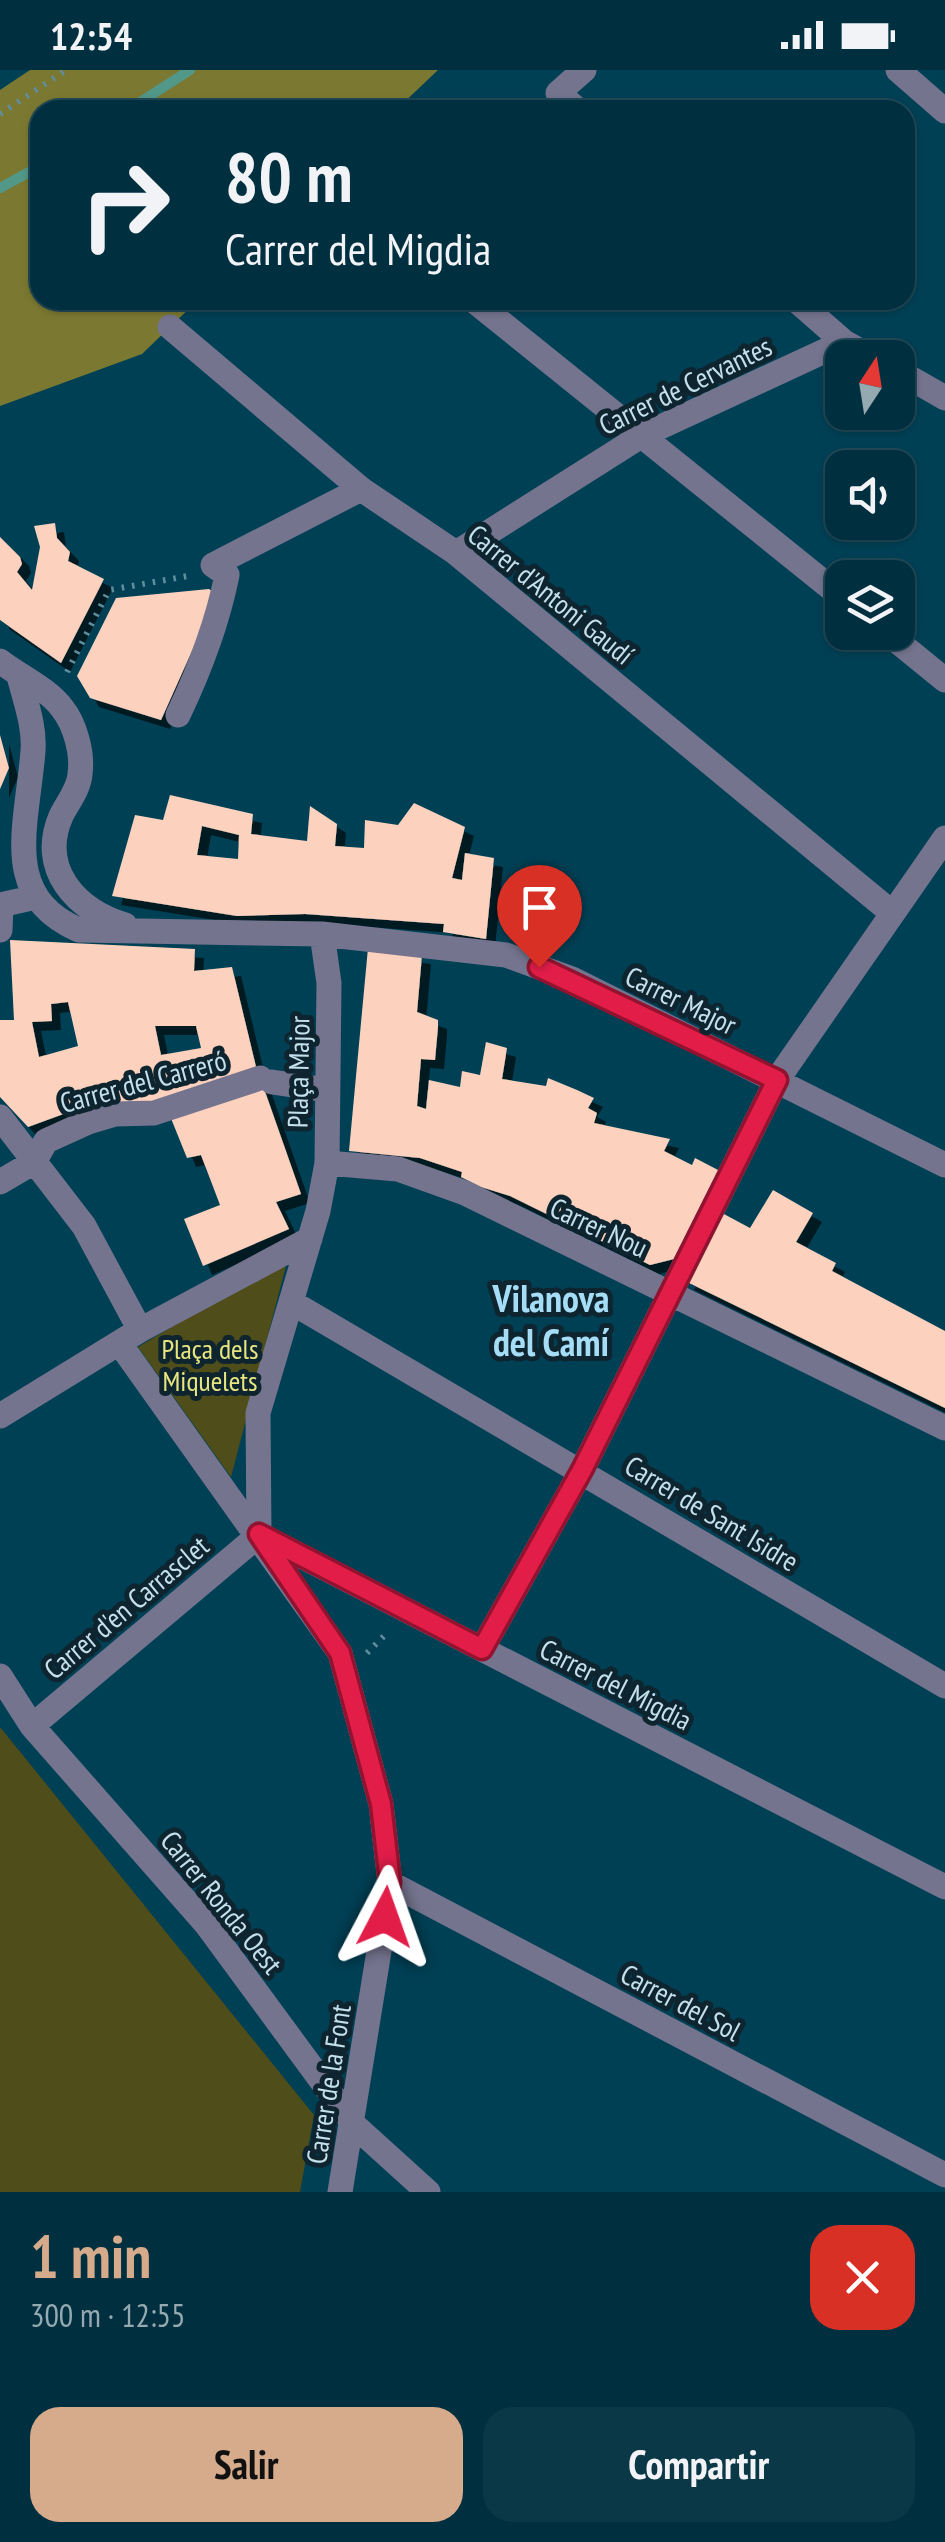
<!DOCTYPE html>
<html lang="es">
<head>
<meta charset="utf-8">
<style>
  :root { --surface:#003040; --page:#0a3847; --text:#f1f3f6; --muted:#95a9b1; --line:#224b59; --accent:#d6ab8b }
  body { margin:0; font-family:"PT Sans Narrow",sans-serif; background:var(--page); color:var(--text); height:100vh; display:flex; flex-direction:column; font-size:38px; white-space:nowrap }
  * { box-sizing:border-box; margin:0 }
  p { font-size:32px; color:var(--muted) }
  .icon { flex:none; width:55px; height:55px; fill:none; stroke:currentColor; stroke-width:2; stroke-linecap:round; stroke-linejoin:round }
  .map { position:relative; height:2122px; overflow:hidden }
  .drawer { display:flex; flex-direction:column; background:var(--surface); flex:1 }
  .drawer>* { flex:none }
  .top-card { position:absolute; left:30px; top:30px; width:885px; height:210px; border-radius:30px; box-shadow:0 2px 8px #0004,0 0 0 2px var(--line); background:#003040; color:var(--text); overflow:hidden }
  .needle { width:65px; rotate:12deg }
  .tools { position:absolute; left:825px; top:270px; display:grid; gap:20px }
  .tools a { display:grid; place-items:center; width:90px; height:90px; border-radius:20px; background:var(--surface); box-shadow:0 2px 8px #0004,0 0 0 2px var(--line); font-size:50px }
  .pin { position:absolute; display:grid; place-items:center; width:85px; height:85px; color:#fff; margin:-102px -42px; border-radius:50% 50% 50% 0; rotate:-45deg; box-shadow:0 0 10px #0007 }
  .pin .icon { rotate:45deg }
  .me { position:absolute; width:110px; margin:-55px; rotate:4deg; stroke-linejoin:round; filter:drop-shadow(0 0 8px #0008) }
  .turn { display:flex; align-items:center; gap:35px; height:210px; padding:0 30px; font-size:45px }
  .turn .icon { width:130px; height:130px; stroke-width:2.5 }
  .turn b { display:block; font-size:70px; line-height:85px }
  .round { display:grid; place-items:center; flex:none; width:105px; height:105px; border-radius:30px; background:var(--page) }
  .headline { display:flex; align-items:center; justify-content:space-between; height:170px; padding:0 30px }
  h1 { font-size:60px; font-weight:600; line-height:75px; color:var(--accent) }
  .action { display:flex; gap:20px; margin-top:auto; padding:20px 30px }
  .action a { flex:1; height:115px; border-radius:30px; background:var(--accent); color:#111; font-size:40px; font-weight:600; line-height:115px; text-align:center }
  .action a+a { background:var(--page); color:var(--text) }
  .status { display:flex; justify-content:space-between; align-items:center; height:70px; padding:0 50px; background:var(--surface); direction:ltr }
  .status svg { height:28px; fill:currentColor }
  .map>svg:first-child { display:block }
  .green { fill:#4f4d1a }
  .forest { fill:#7b7931 }
  .lines { fill:none; stroke-linecap:round; stroke-linejoin:round }
  .stream { stroke:#529888; stroke-width:10 }
  .building { fill:#fcd2be; fill-rule:evenodd; filter:url(#shadow) }
  .path { stroke:#5f8e9e; stroke-width:6; stroke-dasharray:2.5 8; stroke-linecap:butt }
  .minor { stroke:#75748f; stroke-width:25 }
  .route-casing { stroke:#92132f; stroke-width:25 }
  .route { stroke:#e11d48; stroke-width:18 }
  .labels { text-anchor:middle; dominant-baseline:central; stroke-width:10; stroke-linejoin:round; paint-order:stroke }
  .street-label { font-size:28px; fill:#c4e0ec; stroke:#0e242e }
  .park-label { font-size:28px; fill:#e7e580; stroke:#0e242e }
  .district-label { font-size:38px; font-weight:bold; fill:#a5ddf6; stroke:#0e242e }
</style>
</head>
<body>
<div class="status"><b>12:54</b><svg viewBox="0 0 49 12"><path d="M0 12V9h3v3zM5 12V6h3v6zM10 12V3h3v9zM15 12V0h3v12zM26 1h20v11H26zM47 4h2v5h-2z"/></svg></div>
<div class="map">
<svg width="945" height="2122" viewBox="0 0 945 2122">
  <defs>
    <filter id="shadow"><feDropShadow dx="9" dy="9" stdDeviation="0" flood-color="#0009"/></filter>
  </defs>
  <rect width="100%" height="100%" fill="#004055"/>
  <path class="green" d="M288,1188l-57,219 -93,-130z
    M0,1657l314,388 -14,77h-300z"/>
  <path class="forest" d="M30,0h408l-42,40h-356v190h158l-56,54 -142,52v-316z"/>
  <g class="lines">
    <path class="stream" d="M128,40l62,-40
      M0,118l40,-22"/>
  </g>
  <path class="building" d="M55,453l2,15 13,14 -2,9 36,18 -43,84 -61,-43v-83l20,20 2,7 -5,8 15,18 8,-43 -6,-21z
    M209,519l8,6 -56,125 -71,-22 -13,-22 39,-78z
    M0,665l9,33 -9,21z
    M170,725l83,19 -2,20 56,7 3,-35 27,18 -2,22 29,2 1,-28 33,5 16,-22 51,24 -13,51 10,2 3,-27 29,5 -8,81 -43,-7 1,-8 -139,-10 -68,2 -125,-20 23,-81 28,5zM202,756l37,9 -1,24 -41,-4z
    M10,870l185,9 -1,22 38,-4 25,104 -111,33 -47,-3 -71,26 -28,-30v-77h14zM68,932l10,44 -39,11 -7,-35 20,-1 -1,-17zM155,956h41l5,22 -40,7z
    M368,878l54,7 -5,57 21,8v7l-3,33 -14,-1 -4,47 9,3 3,-29 31,7 2,-16 18,4 6,-33 21,6 -5,31 44,7 2,-8 29,12 17,8 -6,10 9,5 -3,10 76,16 -6,12 28,14 3,-7 25,13 -46,88 -24,6 -140,-69 -29,-9 -20,-10 1,-5 -42,-14 -71,-7z
    M262,1013l39,111 -25,8 13,27 -86,37 -19,-47 36,-14 -19,-50 -14,3 -19,-47z
    M773,1120l40,23 -17,29 40,21 -4,8 113,60v77l-260,-127 37,-68 28,15z"/>
  <g class="lines">
    <path class="path" d="M0,44l66,-44
      M67,602l42,-82 79,-14
      M367,1583l20,-20"/>
    <path class="minor" d="M898,0l47,41
      M578,40l-20,-17 26,-23
      M473,230l369,297
      M796,230l48,42 29,16
      M170,257l191,162 95,64 435,359
      M898,301l47,27
      M456,483l185,-117 203,-94
      M886,562l59,48
      M0,591c19,15 48,28 62,47 13,16 21,45 18,66 -1,15 -12,28 -19,42 -23,53 15,94 64,109
      M19,606c6,24 16,50 14,75 -6,76 -33,145 46,179l243,4 184,21 66,24 373,186
      M178,645c22,-46 39,-90 49,-140l-14,-10 148,-76
      M0,835l27,-6
      M0,860l1,-25
      M272,1012l55,8
      M0,1047l84,109 56,104
      M327,1093l71,6 67,24 480,235
      M0,1112l34,-20 12,-21 42,-19 27,-8 39,-1 106,-35
      M291,1232l654,384
      M120,1274l220,309 41,151 9,79 -50,309
      M0,1346l140,-86 170,-91
      M259,1465l-1,-122 60,-202 9,-48 2,-180 -7,-49
      M264,1467l681,350
      M482,1579l100,-179 195,-390 168,-242
      M0,1606l32,50 175,199 147,200 74,67
      M32,1656l227,-191
      M390,1813l555,292"/>
  </g>
  <g class="lines">
    <g class="route-casing">
      <path id="route" d="M385,1847l5,-35 -9,-78 -41,-151 -81,-119 223,115 100,-179 195,-390 -238,-113"/>
    </g>
    <use href="#route" class="route"/>
  </g>
  <g class="labels">
    <g class="street-label">
      <text transform="translate(685 315) rotate(-26)">Carrer de Cervantes</text>
      <text transform="translate(551 524) rotate(39)">Carrer d'Antoni Gaudí</text>
      <text transform="translate(681 930) rotate(26)">Carrer Major</text>
      <text transform="translate(298 1002) rotate(-89)">Plaça Major</text>
      <text transform="translate(143 1011) rotate(-15)">Carrer del Carreró</text>
      <text transform="translate(599 1157) rotate(25)">Carrer Nou</text>
      <text transform="translate(712 1443) rotate(31)">Carrer de Sant Isidre</text>
      <text transform="translate(126 1537) rotate(-40)">Carrer d'en Carrasclet</text>
      <text transform="translate(616 1614) rotate(27)">Carrer del Migdia</text>
      <text transform="translate(222 1832) rotate(51)">Carrer Ronda Oest</text>
      <text transform="translate(681 1932) rotate(28)">Carrer del Sol</text>
      <text transform="translate(328 2014) rotate(-81)">Carrer de la Font</text>
    </g>
    <g class="park-label">
      <text x="210" y="1278">Plaça dels<tspan x="210" dy="32">Miquelets</tspan></text>
    </g>
    <g class="district-label">
      <text x="551" y="1227">Vilanova<tspan x="551" dy="44">del Camí</tspan></text>
    </g>
  </g>
</svg>
<div class="tools">
<a><svg class="needle" viewBox="-14 -14 28 28"><path d="M0-13l5 13h-10z" fill="#e53935"/><path d="M0 13l5-13h-10z" fill="#95a9b1"/></svg></a>
<a><svg class="icon" aria-label="sound" viewBox="0 0 24 24"><path d="M4 9h4l5-4v14l-5-4H4zM17 9q2 3 0 6"/></svg></a>
<a><svg class="icon" aria-label="layers" viewBox="0 0 24 24"><path d="M12 4l9 5-9 5-9-5zM3 14l9 5 9-5"/></svg></a>
</div>
<div class="pin" style="left:539px;top:897px;background:#d93025"><svg class="icon" aria-label="arrive" viewBox="0 0 24 24"><path d="M6 21V4h12l-3 4 3 4H6"/></svg></div>
<svg class="me" style="left:385px;top:1847px" viewBox="-20 -20 40 40"><path d="M0-17L14 15 0 8-14 15z" fill="#e11d48" stroke="#fff" stroke-width="4"/></svg>
<div class="top-card">
<div class="turn"><svg class="icon" aria-label="right" viewBox="0 0 24 24"><path d="M7 20v-9h11M14 6l5 5-5 5"/></svg><div><b>80 m</b>Carrer del Migdia</div></div>
</div>
</div>
<section class="drawer">
<div class="headline"><div><h1>1 min</h1><p>300 m · 12:55</p></div><a class="round" style="background:#d93025;color:#fff"><svg class="icon" aria-label="close" viewBox="0 0 24 24"><path d="M6 6l12 12M18 6L6 18"/></svg></a></div>
<div class="action"><a>Salir</a><a>Compartir</a></div>
</section>
</body>
</html>
